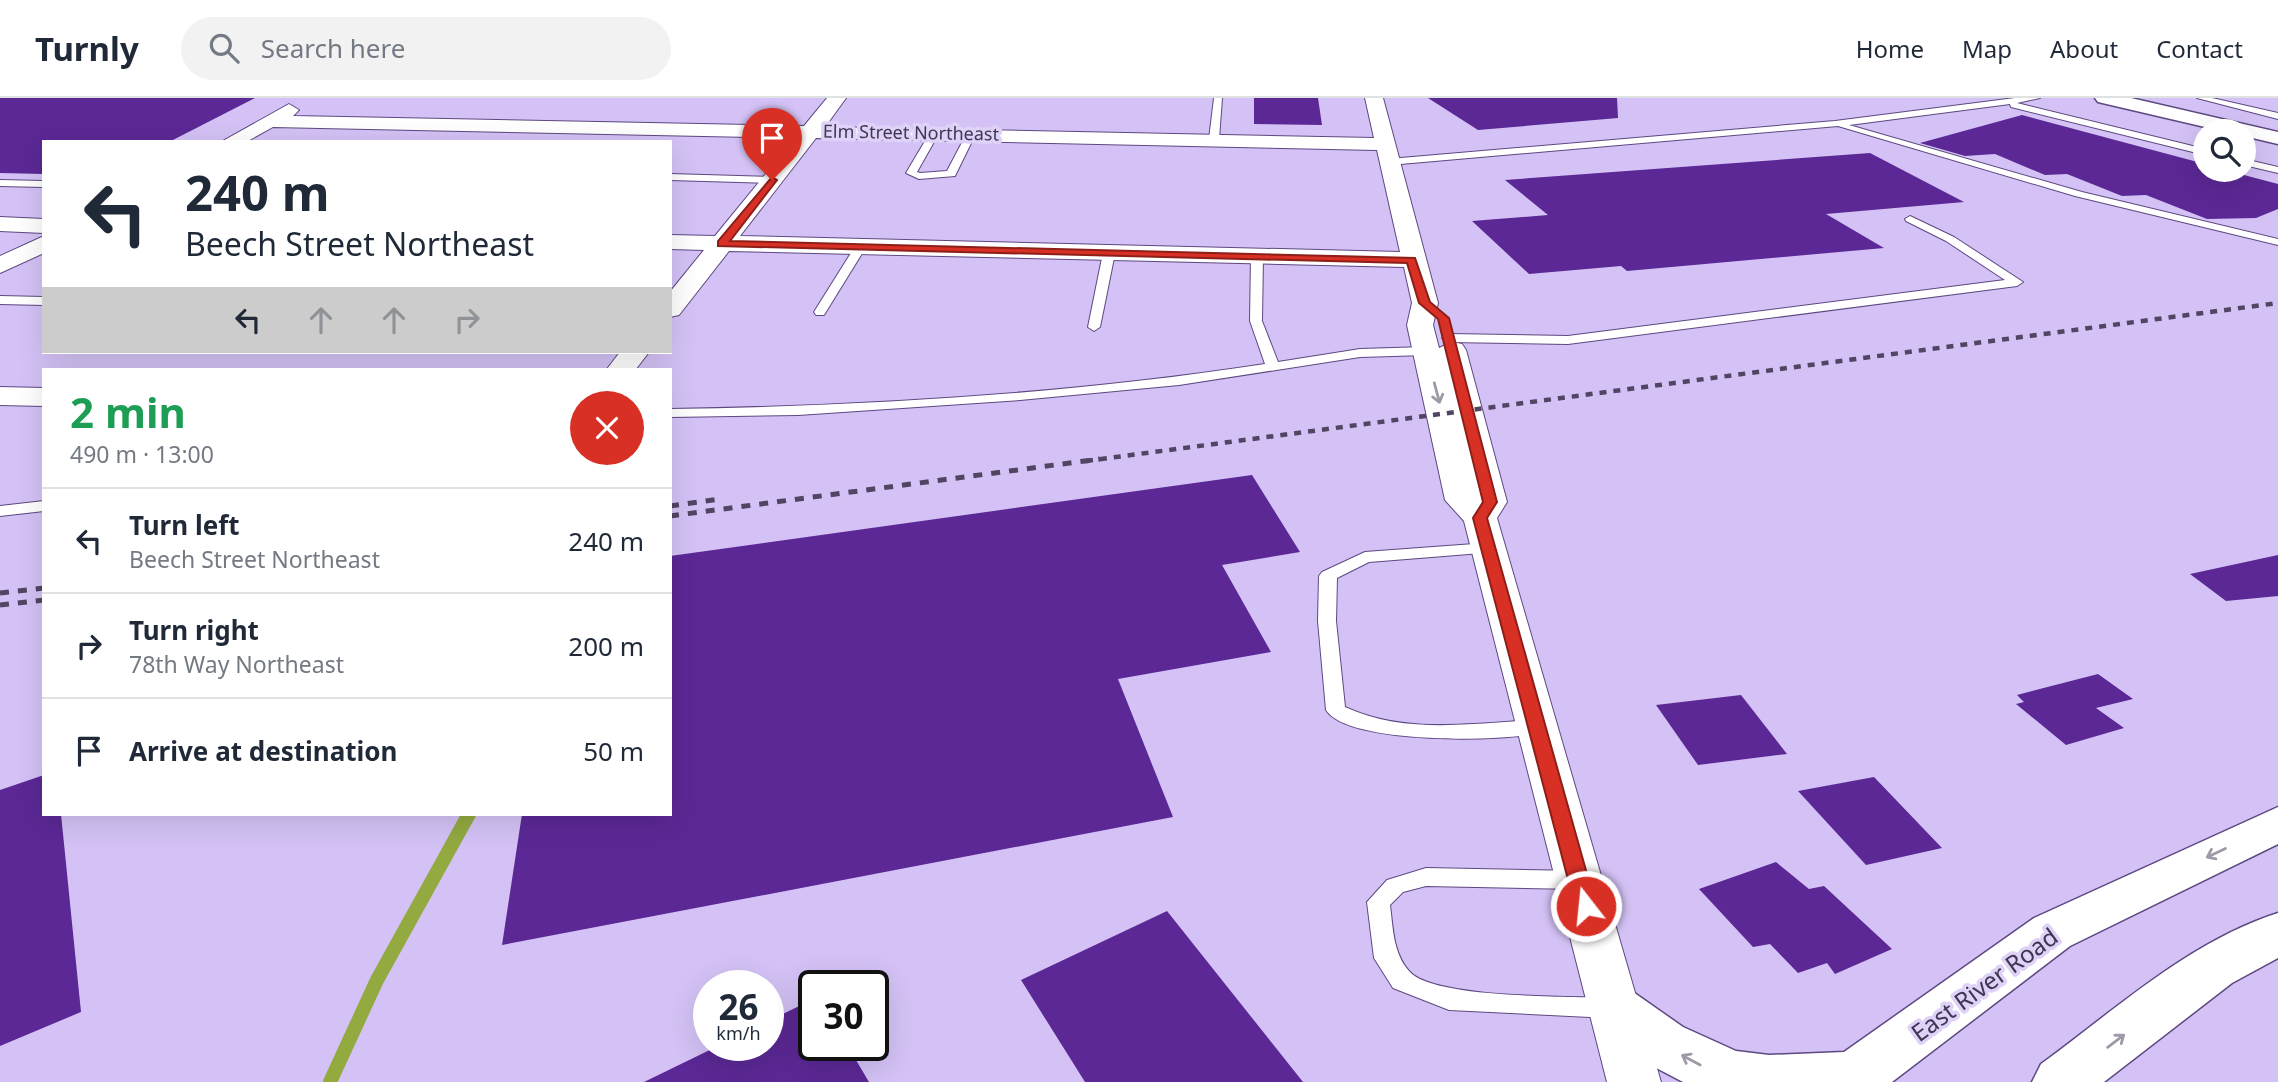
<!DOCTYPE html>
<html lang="en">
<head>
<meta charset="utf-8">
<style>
  :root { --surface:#fff; --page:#f2f2f3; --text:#1f2937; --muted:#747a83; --line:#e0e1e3 }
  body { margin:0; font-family:"Noto Sans",sans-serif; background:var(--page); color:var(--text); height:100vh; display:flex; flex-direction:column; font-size:26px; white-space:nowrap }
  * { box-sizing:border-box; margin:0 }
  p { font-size:23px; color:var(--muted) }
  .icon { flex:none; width:38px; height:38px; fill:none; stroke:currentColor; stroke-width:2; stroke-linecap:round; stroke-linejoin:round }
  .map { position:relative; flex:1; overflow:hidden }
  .sheet { position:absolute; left:42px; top:270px; width:630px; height:448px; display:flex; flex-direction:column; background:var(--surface); border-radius:0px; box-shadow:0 7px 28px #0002 }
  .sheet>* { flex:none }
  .guide { position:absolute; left:42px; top:42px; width:630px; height:214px; border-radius:0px; box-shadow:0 7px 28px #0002; background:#fff; color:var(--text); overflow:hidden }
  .buttons { position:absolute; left:2193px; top:21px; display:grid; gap:14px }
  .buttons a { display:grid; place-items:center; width:63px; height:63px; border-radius:50%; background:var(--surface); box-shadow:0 7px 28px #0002; font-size:35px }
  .speed { position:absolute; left:693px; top:872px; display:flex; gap:14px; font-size:35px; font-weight:700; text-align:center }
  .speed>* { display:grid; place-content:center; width:91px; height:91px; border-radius:50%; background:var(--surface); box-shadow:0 7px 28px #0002; line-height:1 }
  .speed small { font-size:18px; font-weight:400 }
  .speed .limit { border:4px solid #111; border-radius:10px; background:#fff; color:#111 }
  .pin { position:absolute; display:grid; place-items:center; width:60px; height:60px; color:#fff; margin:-72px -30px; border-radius:50% 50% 50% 0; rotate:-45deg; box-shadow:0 0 7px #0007 }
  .pin .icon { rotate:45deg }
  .me { position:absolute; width:77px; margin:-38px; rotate:344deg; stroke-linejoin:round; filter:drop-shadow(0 0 5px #0008) }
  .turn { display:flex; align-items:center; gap:24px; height:147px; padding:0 28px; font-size:32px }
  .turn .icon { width:91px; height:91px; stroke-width:2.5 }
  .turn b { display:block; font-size:49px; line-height:60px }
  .lanes { display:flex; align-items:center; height:66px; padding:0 28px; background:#0003; justify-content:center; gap:35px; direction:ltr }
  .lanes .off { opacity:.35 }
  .round { display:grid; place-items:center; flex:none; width:74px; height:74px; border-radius:37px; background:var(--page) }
  .head { display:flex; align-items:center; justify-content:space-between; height:119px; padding:0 28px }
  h1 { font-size:42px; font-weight:700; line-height:52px; color:#1e9e55 }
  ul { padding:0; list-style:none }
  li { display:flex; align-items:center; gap:21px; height:105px; padding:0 28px; border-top:2px solid var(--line) }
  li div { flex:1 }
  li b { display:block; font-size:26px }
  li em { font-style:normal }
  header { display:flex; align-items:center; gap:42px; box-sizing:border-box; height:98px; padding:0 35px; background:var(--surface); border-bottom:2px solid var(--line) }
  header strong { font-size:33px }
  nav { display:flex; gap:38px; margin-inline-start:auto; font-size:24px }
  .search { width:490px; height:63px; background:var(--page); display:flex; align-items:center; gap:18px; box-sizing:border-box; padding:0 24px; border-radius:38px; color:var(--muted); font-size:26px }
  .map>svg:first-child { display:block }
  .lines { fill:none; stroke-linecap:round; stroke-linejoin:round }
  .stream { stroke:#92aa40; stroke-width:14 }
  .building { fill:#5b2895 }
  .lane-casing { stroke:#5d4880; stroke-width:2 }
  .street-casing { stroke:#5d4880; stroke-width:2 }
  .secondary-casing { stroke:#5d4880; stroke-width:3 }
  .lane { fill:#fff; fill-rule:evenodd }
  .street { fill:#fff; fill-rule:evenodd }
  .secondary { fill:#fff; fill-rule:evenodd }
  .rail-far1 { stroke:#504563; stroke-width:4.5; stroke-dasharray:7 7; stroke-linecap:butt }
  .rail { stroke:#504563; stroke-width:5; stroke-dasharray:9 9; stroke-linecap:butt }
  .oneway { stroke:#a09aa8 }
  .route { fill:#d93025; stroke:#8d1f18; stroke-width:2 }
  .labels { text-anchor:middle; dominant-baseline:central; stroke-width:7; stroke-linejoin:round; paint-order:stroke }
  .far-street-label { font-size:18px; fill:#403651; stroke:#dfd2f9 }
  .near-street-label { font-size:24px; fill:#403651; stroke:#dfd2f9 }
</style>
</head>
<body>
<header>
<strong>Turnly</strong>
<div class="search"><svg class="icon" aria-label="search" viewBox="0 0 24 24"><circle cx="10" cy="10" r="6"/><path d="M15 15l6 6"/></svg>Search here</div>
<nav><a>Home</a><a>Map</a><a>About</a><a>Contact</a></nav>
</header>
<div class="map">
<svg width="2278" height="984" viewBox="0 0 2278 984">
  <rect width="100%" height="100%" fill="#d4c2f6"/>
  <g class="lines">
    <path class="stream" d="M330,984l47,-102 92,-166"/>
  </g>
  <path class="building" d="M0,0h255l-86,44h-125v32l-44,-1z
    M1254,0h64l4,27 -68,-1z
    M1428,0h189l1,20 -140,12z
    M2022,17l183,49v6h20l53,14v25l-22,9 -49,1 -61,-24 -24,1 -55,-22 -22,1 -50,-21 -30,2 -45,-13z
    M1870,55l94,49 -138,12 58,34 -257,23 -6,-5 -92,8 -57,-53 76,-6 -43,-35z
    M1252,377l48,77 -78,13 49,87 -153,27 55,138 -671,128 20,-131h148v-258z
    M2278,457v41l-52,5 -36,-27z
    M2098,576l35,25 -37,9 28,20 -58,17 -50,-41 8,-2 -7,-7z
    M1741,597l46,59 -89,11 -42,-60z
    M44,677v39h17l20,198 -81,34v-256z
    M1874,679l68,71 -76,17 -68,-74z
    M1776,764l33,27 15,-3 68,63 -57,25 -8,-11 -29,10 -28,-29 -17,3 -54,-58z
    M1167,813l136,171h-218l-64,-102z
    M814,901v46h33l22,37h-225l76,-37h48v-24z"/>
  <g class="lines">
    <g class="lane-casing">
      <path id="lane" d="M1214,0h8l-3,41 -5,3 -5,-3z
        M2015,0h25l-23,5 188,46v6l-194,-48 -1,-3 -161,21 233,67 196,47v6l-203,-49 -237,-70 -449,39 -5,-3 5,-3 446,-38z
        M2197,0h15l66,15v6z
        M931,33l8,2 -22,39 3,1 27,-2 21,-40 8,2 -21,43 -36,3 -13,-6z
        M2244,61l34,8v6l-34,-8z
        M670,76l102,3 5,3 -5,3 -102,-3z
        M0,82l44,1v6l-44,-1z
        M1910,118l44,21 69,45 -6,4 -449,58 -119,-2 -7,-4 7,-4 119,2 437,-56 -59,-39 -40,-20 -1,-2z
        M856,147l10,2 -42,68h-8l-2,-3z
        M1109,152l6,3 -15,74 -6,4 -6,-4 15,-74z
        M1257,155l6,3 -1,65 16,41 82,-13 66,-2 7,4 -7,4 -66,2 -181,28 -159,15 -222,15 -128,2v-8c199,-3 399,-15 595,-45l-15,-43 1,-65z
        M0,198l44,1v8l-44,-1z
        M44,403v10l-44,5v-10z
        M1488,445l6,1 2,4 -2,4 -125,10 -32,16 -1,43 9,86c60,28 128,16 192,13l7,2 3,5 -3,5c-37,10 -196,13 -218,-22l-8,-89 1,-45 3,-4 43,-20z
        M1426,770l152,3 8,3 3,6 -3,6 -8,3 -152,-3 -23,6 -13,13c3,23 3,48 19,66 23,28 161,25 201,27l9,3 3,7 -3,7 -9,3 -161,-8 -56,-22 -19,-30 -7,-56 20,-22z"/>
    </g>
    <g class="street-casing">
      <path id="street" d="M827,0h19l-21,29 549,11 -9,-40h18l55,205 -5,22 6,23 13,-6 10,2 4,6 41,152 -10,16 164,564h-54l-143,-561 -19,-21 -38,-175 5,-22 -8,-36 -675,-16 -50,64 -9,2v-25l34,-42 -34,-1v-14l45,1 80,-98 -522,-11 -27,15h-25l68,-38 10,6 -6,6 511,10zM816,40l561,12 23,102 -660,-16z
        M0,119l44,2v14l-44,-2z
        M44,138v17l-44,20v-17z
        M620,254h29l-13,17h-29z
        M0,289l44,1v18l-44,-1z"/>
    </g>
    <g class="secondary-casing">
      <path id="secondary" d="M2095,0h36l147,34v12l-34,-8v-5h-22l-124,-29z
        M2278,709v37l-208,102 -178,136h-209l-40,-21 -32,-24 -16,-13 -8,-16 8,-16 19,-7 19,7 50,35 53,24 33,4 75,-3 190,-134z
        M2278,815v45l-46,25 -128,99h-72l9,-18c74,-54 149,-123 237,-151z"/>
    </g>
    <use href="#lane" class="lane"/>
    <use href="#street" class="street"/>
    <use href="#secondary" class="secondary"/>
    <path class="rail-far1" d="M1086,363l1192,-158"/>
    <path class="rail" d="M670,408l50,-7
      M670,418l430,-57
      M0,495l44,-5
      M0,507l44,-5"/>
  </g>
  <defs><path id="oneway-shaft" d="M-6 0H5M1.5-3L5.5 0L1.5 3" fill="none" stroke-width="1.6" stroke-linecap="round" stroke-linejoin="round" transform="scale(1.75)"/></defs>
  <g class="oneway">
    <use href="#oneway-shaft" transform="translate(1437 295) rotate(75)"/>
    <use href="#oneway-shaft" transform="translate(2216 755) rotate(155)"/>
    <use href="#oneway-shaft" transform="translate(2116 943) rotate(-37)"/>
    <use href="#oneway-shaft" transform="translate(1691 962) rotate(-152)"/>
  </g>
  <path class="route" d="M772,79l5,3 -47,61 685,17 15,44 19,16 48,184 -10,16 109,388 -3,5h-15l-3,-5 -102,-388 10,-16 -45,-183 -19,-16 -12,-40 -689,-17v-5z"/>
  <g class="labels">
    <g class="far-street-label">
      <text transform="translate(911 34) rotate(1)">Elm Street Northeast</text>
    </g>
    <g class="near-street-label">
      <text transform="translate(1984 886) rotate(-36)">East River Road</text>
    </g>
  </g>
</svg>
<div class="buttons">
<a><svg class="icon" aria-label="search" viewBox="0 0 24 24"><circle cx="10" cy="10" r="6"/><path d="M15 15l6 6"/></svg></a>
</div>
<div class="speed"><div>26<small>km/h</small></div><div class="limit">30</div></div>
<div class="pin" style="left:772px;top:82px;background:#d93025"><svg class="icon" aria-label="arrive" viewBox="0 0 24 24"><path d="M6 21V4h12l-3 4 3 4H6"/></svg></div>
<svg class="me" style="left:1586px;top:808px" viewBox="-20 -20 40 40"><circle r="17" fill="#d93025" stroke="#fff" stroke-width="3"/><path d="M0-11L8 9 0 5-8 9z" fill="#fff"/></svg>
<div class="guide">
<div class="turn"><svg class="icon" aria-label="left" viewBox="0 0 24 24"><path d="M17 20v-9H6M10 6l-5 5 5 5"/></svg><div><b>240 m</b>Beech Street Northeast</div></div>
<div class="lanes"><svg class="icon" aria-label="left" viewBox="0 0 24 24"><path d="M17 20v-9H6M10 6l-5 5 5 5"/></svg><svg class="icon off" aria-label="ahead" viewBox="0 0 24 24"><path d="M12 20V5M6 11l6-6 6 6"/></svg><svg class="icon off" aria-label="ahead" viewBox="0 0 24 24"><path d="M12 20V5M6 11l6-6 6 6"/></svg><svg class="icon off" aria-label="right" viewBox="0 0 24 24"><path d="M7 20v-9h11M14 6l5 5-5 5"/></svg></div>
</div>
<section class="sheet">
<div class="head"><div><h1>2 min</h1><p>490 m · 13:00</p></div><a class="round" style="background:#d93025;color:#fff"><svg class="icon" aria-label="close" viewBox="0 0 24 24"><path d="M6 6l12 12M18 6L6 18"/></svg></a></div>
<ul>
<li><svg class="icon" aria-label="left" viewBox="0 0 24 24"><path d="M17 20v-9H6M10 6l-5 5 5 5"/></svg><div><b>Turn left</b><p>Beech Street Northeast</p></div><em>240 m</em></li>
<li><svg class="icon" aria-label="right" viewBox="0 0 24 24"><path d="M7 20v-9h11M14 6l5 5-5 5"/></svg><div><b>Turn right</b><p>78th Way Northeast</p></div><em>200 m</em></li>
<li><svg class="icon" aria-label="arrive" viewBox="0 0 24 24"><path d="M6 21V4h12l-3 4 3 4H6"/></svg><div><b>Arrive at destination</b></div><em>50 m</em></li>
</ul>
</section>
</div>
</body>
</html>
